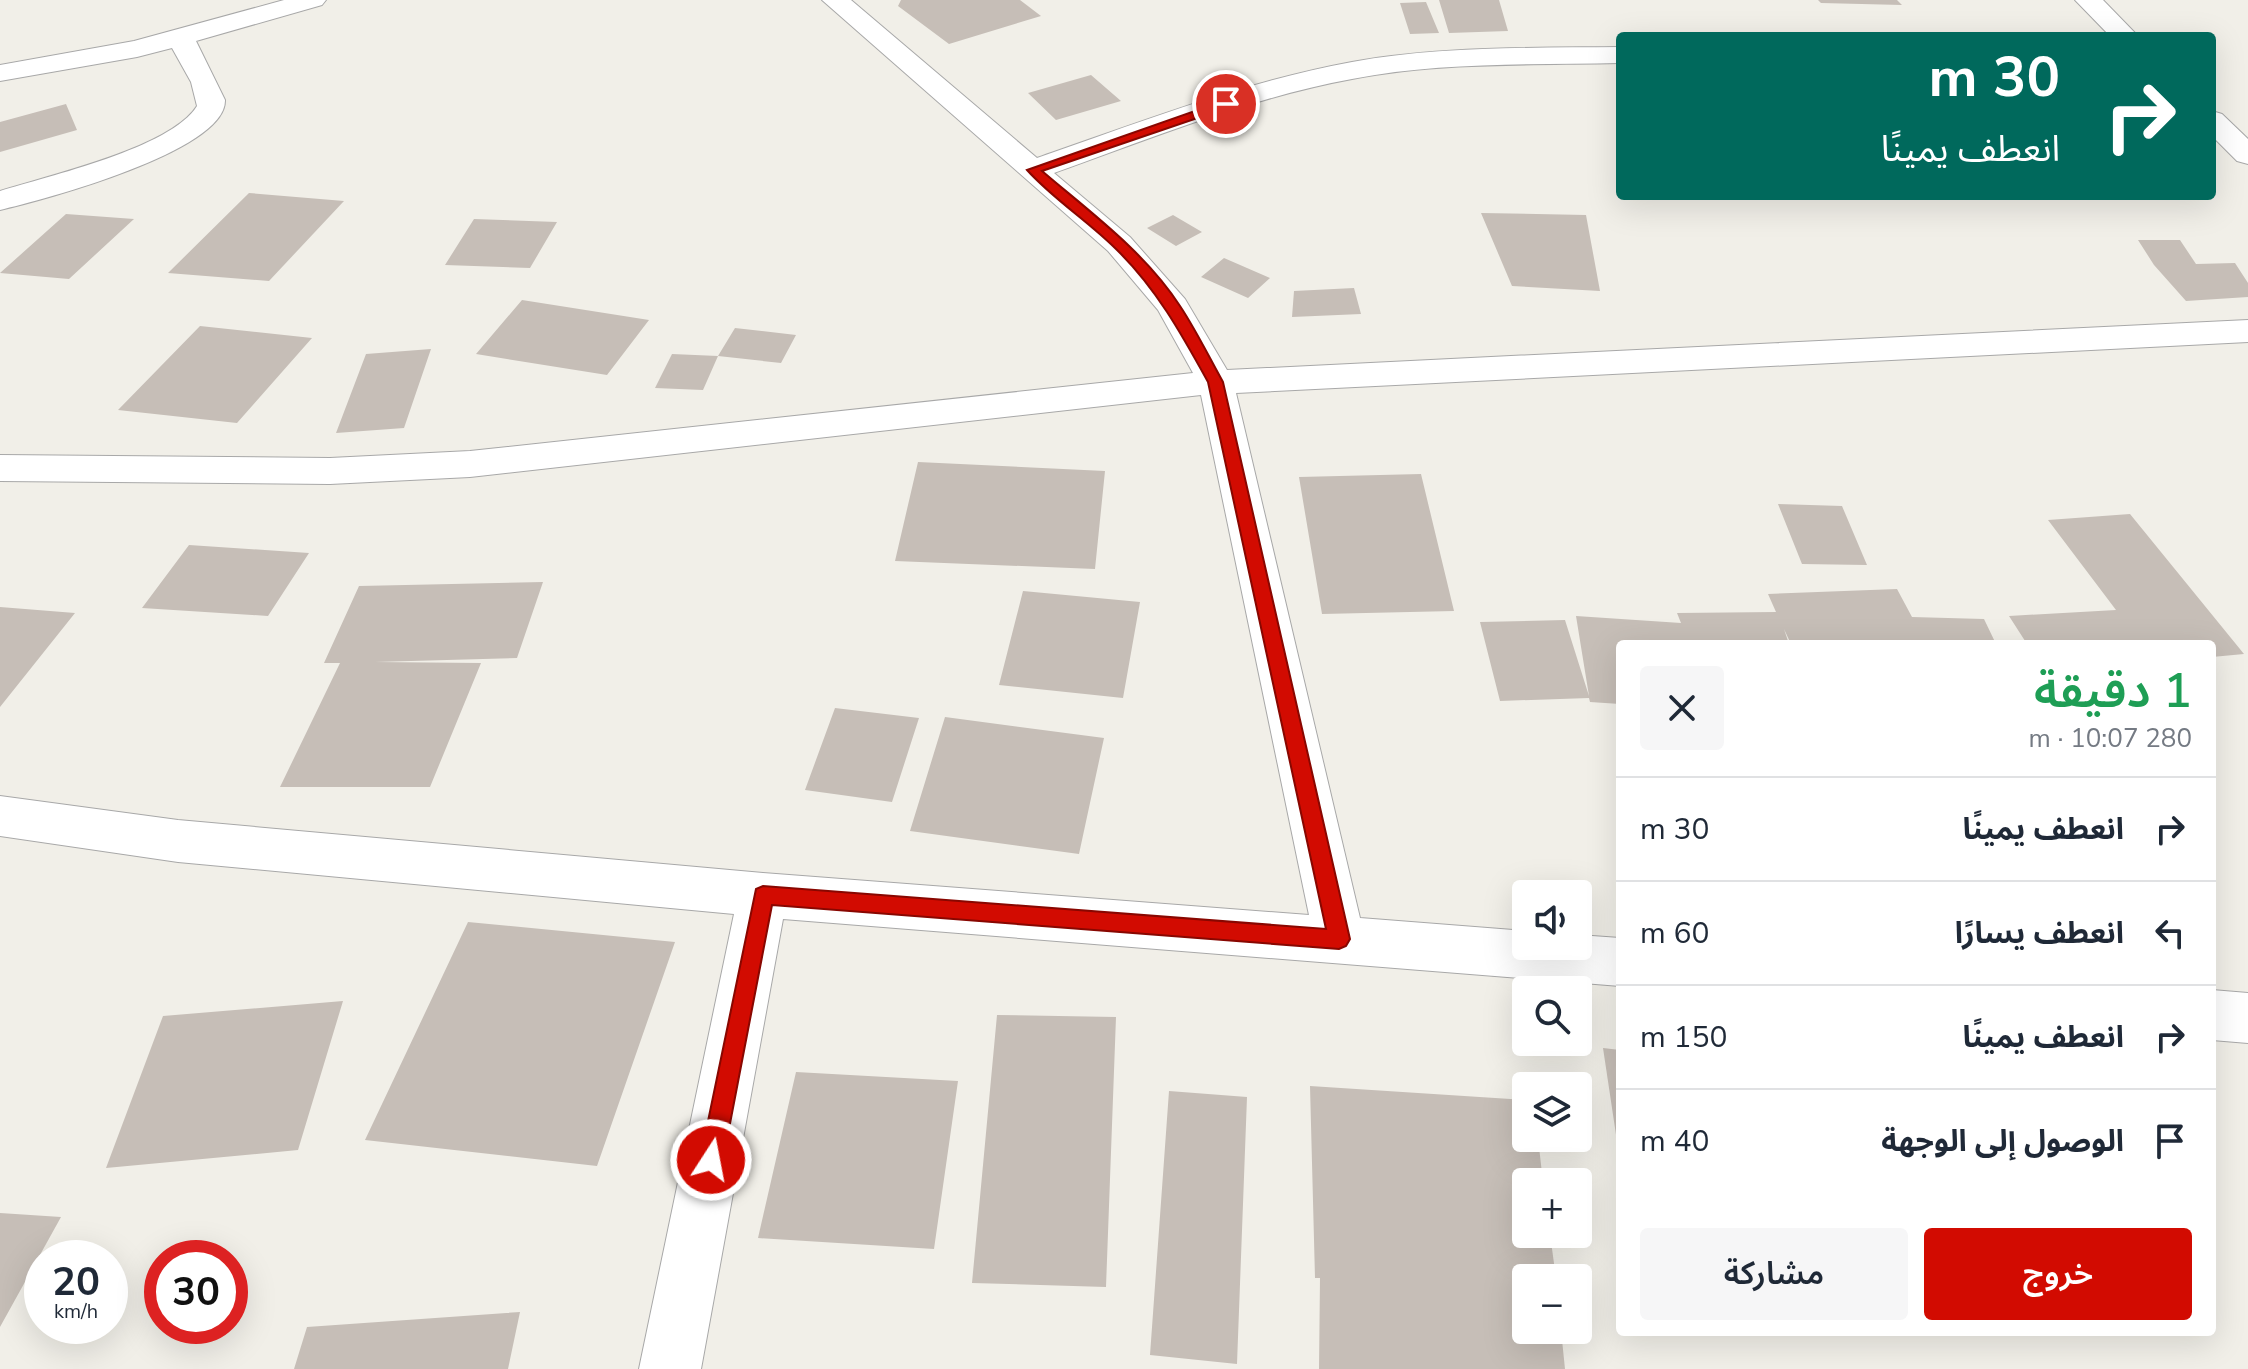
<!DOCTYPE html>
<html lang="ar">
<head>
<meta charset="utf-8">
<style>
  :root { --surface:#fff; --page:#f6f6f7; --text:#1f2937; --muted:#747a83; --line:#e0e1e3; --accent:#d20b01 }
  body { margin:0; font-family:"Nunito Sans","Noto Sans Arabic",sans-serif; background:var(--page); color:var(--text); direction:rtl; height:100vh; display:flex; flex-direction:column; font-size:30px; white-space:nowrap }
  * { box-sizing:border-box; margin:0 }
  p { font-size:26px; color:var(--muted) }
  .icon { flex:none; width:44px; height:44px; fill:none; stroke:currentColor; stroke-width:2; stroke-linecap:round; stroke-linejoin:round }
  .map { position:relative; flex:1; overflow:hidden; direction:ltr }
  .side { position:absolute; left:1616px; top:640px; width:600px; height:696px; display:flex; flex-direction:column; background:var(--surface); border-radius:8px; box-shadow:0 8px 32px #0002; direction:rtl }
  .side>* { flex:none }
  .guide { position:absolute; left:1616px; top:32px; width:600px; height:168px; border-radius:8px; box-shadow:0 8px 32px #0002; direction:rtl; background:#00695c; color:#fff; overflow:hidden }
  .buttons { position:absolute; left:1512px; top:880px; display:grid; gap:16px }
  .buttons a { display:grid; place-items:center; width:80px; height:80px; border-radius:8px; background:var(--surface); box-shadow:0 8px 32px #0002; font-size:40px }
  .speed { position:absolute; left:24px; top:1240px; display:flex; gap:16px; font-size:40px; font-weight:700; text-align:center }
  .speed>* { display:grid; place-content:center; width:104px; height:104px; border-radius:50%; background:var(--surface); box-shadow:0 8px 32px #0002; line-height:1 }
  .speed small { font-size:20px; font-weight:400 }
  .speed .limit { border:12px solid #d22; background:#fff; color:#111 }
  .pin { position:absolute; display:grid; place-items:center; width:68px; height:68px; color:#fff; margin:-34px; border:4px solid #fff; border-radius:50%; box-shadow:0 2px 8px #0007 }
  .me { position:absolute; width:88px; margin:-44px; rotate:11deg; stroke-linejoin:round; filter:drop-shadow(0 0 6px #0008) }
  .turn { display:flex; align-items:center; gap:28px; height:168px; padding:0 24px; font-size:36px }
  .turn .icon { width:104px; height:104px; stroke-width:2.5 }
  .turn b { display:block; font-size:56px; line-height:68px }
  .round { display:grid; place-items:center; flex:none; width:84px; height:84px; border-radius:8px; background:var(--page) }
  .headline { display:flex; align-items:center; justify-content:space-between; height:136px; padding:0 24px }
  h1 { font-size:48px; font-weight:600; line-height:60px; color:#1e9e55 }
  .action { display:flex; gap:16px; margin-top:auto; padding:16px 24px }
  .action a { flex:1; height:92px; border-radius:8px; background:var(--accent); color:#fff; font-size:32px; font-weight:600; line-height:92px; text-align:center }
  .action a+a { background:var(--page); color:var(--text) }
  ul { padding:0; list-style:none }
  li { display:flex; align-items:center; gap:24px; height:104px; padding:0 24px; border-top:2px solid var(--line) }
  li div { flex:1 }
  li b { display:block; font-size:30px }
  li em { font-style:normal }
  .map>svg:first-child { display:block }
  .building { fill:#c6beb7 }
  .lines { fill:none; stroke-linecap:round; stroke-linejoin:round }
  .minor-casing { stroke:#a8a8a8; stroke-width:2 }
  .minor { fill:#fff; fill-rule:evenodd }
  .route { fill:#d20b01; stroke:#880701; stroke-width:2 }
</style>
</head>
<body>
<div class="map">
<svg width="2248" height="1369" viewBox="0 0 2248 1369">
  <rect width="100%" height="100%" fill="#f1efe8"/>
  <path class="building" d="M901,0h119l21,16 -92,28 -51,-38z
    M1439,0h60l9,31 -59,2z
    M1818,0h79l5,5 -81,-2z
    M1426,2l13,31 -29,1 -10,-31z
    M1091,75l30,26 -65,19 -28,-27z
    M66,104l11,26 -77,22v-30z
    M249,193l95,8 -75,80 -101,-8z
    M1481,213l105,2 14,76 -88,-5z
    M66,214l68,5 -65,60 -69,-6z
    M1173,215l29,17 -26,14 -29,-18z
    M474,219l83,3 -27,46 -85,-3z
    M2138,240h42l16,24 39,-1 13,20v14l-62,4 -32,-36z
    M1224,258l46,20 -22,20 -47,-21z
    M1354,288l7,26 -69,3 2,-26z
    M522,300l127,20 -42,55 -131,-21z
    M200,326l112,12 -75,85 -119,-13z
    M735,328l61,7 -15,28 -63,-7z
    M431,349l-27,79 -68,5 30,-79z
    M672,354l46,2 -15,34 -48,-2z
    M918,462l187,9 -10,98 -200,-8z
    M1421,474l33,137 -132,3 -23,-137z
    M1778,504l64,2 25,59 -65,-1z
    M2130,514l114,140 -32,3v-13h-185l-18,-28 107,-6 -68,-90z
    M189,545l120,8 -41,63 -126,-8z
    M543,582l-26,76 -142,4 106,1 -51,124h-150l60,-124h-16l35,-77z
    M1897,589l15,28 72,2 12,25h-205l-7,-15 5,15h-169v60l-30,-2 -1,-4 -89,3 -20,-79 85,-2 24,76 -13,-80 105,7 -4,-10 99,-1 -8,-18z
    M1023,591l117,11 -17,96 -124,-13z
    M0,607l75,6 -75,94z
    M835,708l84,10 -27,84 -87,-12z
    M945,717l159,21 -25,116 -169,-23z
    M468,922l207,20 -78,224 -232,-26z
    M343,1001l-45,149 -192,18 57,-152z
    M997,1015l119,2 -10,270 -134,-4z
    M1603,1048l17,2v98h-2z
    M796,1072l162,9 -24,168 -176,-11z
    M1310,1086l216,14v38h12l5,44h-17v52h24l6,44h-30v52h35l4,39h-246l1,-91h-5z
    M1169,1091l78,6 -10,267 -87,-9z
    M0,1213l61,4 -61,110z
    M520,1312l-12,57h-214l13,-42z"/>
  <g class="lines">
    <g class="minor-casing">
      <path id="minor" d="M284,0h42l-4,5 -126,36 29,59c2,51 -182,100 -225,110v-19c48,-15 171,-43 197,-85l-6,-24 -19,-34 -35,9 -137,24v-16l134,-24z
        M822,0h29l186,158c104,-36 207,-76 315,-96 88,-16 179,-14 268,-15v16c-89,2 -180,-1 -268,16 -103,19 -200,59 -298,94l76,64 55,62 42,71 1021,-50v22l-1012,51 124,525 166,13v15h52v-11l42,3v48l-837,-67 -82,450h-62l95,-455 -556,-52 -178,-26v-40l178,24 585,53 546,42 -108,-520 -731,82 -140,7 -330,-3v-26l330,3 140,-7 723,-78 -35,-63 -50,-59z
        M2075,0h28l35,36h-28z
        M2212,111l10,3 26,25v25l-11,-3 -25,-25z
        M2212,990l36,3v50l-36,-3z"/>
    </g>
    <use href="#minor" class="minor"/>
  </g>
  <path class="route" d="M1226,100l6,4 -2,3 -188,64c48,41 103,81 138,135 16,24 29,51 43,76l127,557 -4,7 -7,3 -567,-44 -49,255 -3,8 -9,4 -8,-4 -3,-8 56,-271 7,-3 563,43 -118,-547c-27,-49 -52,-94 -92,-133 -28,-28 -63,-50 -89,-79z"/>
</svg>
<div class="buttons">
<a><svg class="icon" aria-label="sound" viewBox="0 0 24 24"><path d="M4 9h4l5-4v14l-5-4H4zM17 9q2 3 0 6"/></svg></a>
<a><svg class="icon" aria-label="search" viewBox="0 0 24 24"><circle cx="10" cy="10" r="6"/><path d="M15 15l6 6"/></svg></a>
<a><svg class="icon" aria-label="layers" viewBox="0 0 24 24"><path d="M12 4l9 5-9 5-9-5zM3 14l9 5 9-5"/></svg></a>
<a>+</a>
<a>−</a>
</div>
<div class="speed"><div>20<small>km/h</small></div><div class="limit">30</div></div>
<div class="pin" style="left:1226px;top:104px;background:#d93025"><svg class="icon" aria-label="arrive" viewBox="0 0 24 24"><path d="M6 21V4h12l-3 4 3 4H6"/></svg></div>
<svg class="me" style="left:711px;top:1160px" viewBox="-20 -20 40 40"><circle r="17" fill="#d20b01" stroke="#fff" stroke-width="3"/><path d="M0-11L8 9 0 5-8 9z" fill="#fff"/></svg>
<div class="guide">
<div class="turn"><svg class="icon" aria-label="right" viewBox="0 0 24 24"><path d="M7 20v-9h11M14 6l5 5-5 5"/></svg><div><b>30 m</b>انعطف يمينًا</div></div>
</div>
<section class="side">
<div class="headline"><div><h1>1 دقيقة</h1><p>280 m · 10:07</p></div><a class="round"><svg class="icon" aria-label="close" viewBox="0 0 24 24"><path d="M6 6l12 12M18 6L6 18"/></svg></a></div>
<ul>
<li><svg class="icon" aria-label="right" viewBox="0 0 24 24"><path d="M7 20v-9h11M14 6l5 5-5 5"/></svg><div><b>انعطف يمينًا</b></div><em>30 m</em></li>
<li><svg class="icon" aria-label="left" viewBox="0 0 24 24"><path d="M17 20v-9H6M10 6l-5 5 5 5"/></svg><div><b>انعطف يسارًا</b></div><em>60 m</em></li>
<li><svg class="icon" aria-label="right" viewBox="0 0 24 24"><path d="M7 20v-9h11M14 6l5 5-5 5"/></svg><div><b>انعطف يمينًا</b></div><em>150 m</em></li>
<li><svg class="icon" aria-label="arrive" viewBox="0 0 24 24"><path d="M6 21V4h12l-3 4 3 4H6"/></svg><div><b>الوصول إلى الوجهة</b></div><em>40 m</em></li>
</ul>
<div class="action"><a>خروج</a><a>مشاركة</a></div>
</section>
</div>
</body>
</html>
